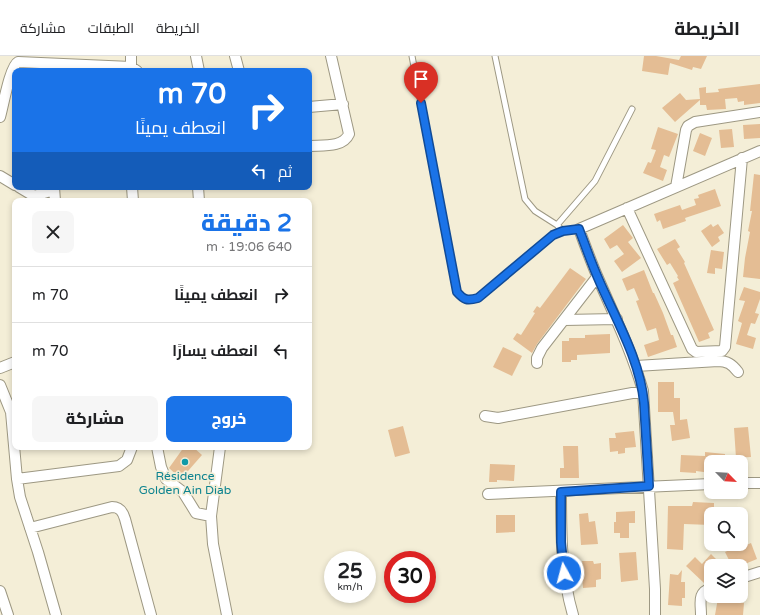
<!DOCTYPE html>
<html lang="ar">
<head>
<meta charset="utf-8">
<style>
  :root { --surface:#fff; --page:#f6f6f6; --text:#202124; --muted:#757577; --line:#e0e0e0; --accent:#1a73e8 }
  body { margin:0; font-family:"Varela Round",Cairo,sans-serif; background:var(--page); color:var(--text); direction:rtl; height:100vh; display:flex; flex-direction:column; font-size:15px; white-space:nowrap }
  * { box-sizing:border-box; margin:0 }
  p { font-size:13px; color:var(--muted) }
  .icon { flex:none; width:22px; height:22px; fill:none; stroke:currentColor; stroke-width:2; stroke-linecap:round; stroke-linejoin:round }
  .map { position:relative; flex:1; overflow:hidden; direction:ltr }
  .sheet { position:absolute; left:12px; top:142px; width:300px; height:252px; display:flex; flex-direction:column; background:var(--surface); border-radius:8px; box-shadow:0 2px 6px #0003; direction:rtl }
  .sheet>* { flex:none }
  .guide { position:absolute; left:12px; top:12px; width:300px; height:122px; border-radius:8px; box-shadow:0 2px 6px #0003; direction:rtl; background:#1a73e8; color:#fff; overflow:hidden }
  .needle { width:26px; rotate:114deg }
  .fabs { position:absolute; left:704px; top:399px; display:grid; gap:8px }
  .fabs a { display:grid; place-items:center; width:44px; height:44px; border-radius:8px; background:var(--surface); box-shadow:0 2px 6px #0003; font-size:20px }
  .speed { position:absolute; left:324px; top:495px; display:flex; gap:8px; font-size:20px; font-weight:700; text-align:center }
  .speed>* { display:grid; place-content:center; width:52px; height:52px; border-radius:50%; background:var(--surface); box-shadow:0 2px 6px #0003; line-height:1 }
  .speed small { font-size:10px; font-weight:400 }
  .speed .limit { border:6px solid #d22; background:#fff; color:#111 }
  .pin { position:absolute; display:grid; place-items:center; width:34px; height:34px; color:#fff; margin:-41px -17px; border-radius:50% 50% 50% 0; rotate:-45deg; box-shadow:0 0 4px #0007 }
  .pin .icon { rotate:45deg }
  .me { position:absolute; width:44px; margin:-22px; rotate:353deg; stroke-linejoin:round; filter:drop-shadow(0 0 3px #0008) }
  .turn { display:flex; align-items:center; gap:14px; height:84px; padding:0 20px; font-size:18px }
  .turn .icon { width:52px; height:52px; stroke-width:2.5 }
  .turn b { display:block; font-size:28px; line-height:34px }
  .then { display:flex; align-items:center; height:38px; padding:0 20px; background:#0003; gap:8px; font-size:15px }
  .round { display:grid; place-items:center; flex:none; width:42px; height:42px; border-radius:8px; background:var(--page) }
  .head { display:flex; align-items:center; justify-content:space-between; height:68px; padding:0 20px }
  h1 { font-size:24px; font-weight:800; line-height:30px; color:var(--accent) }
  .primary-button { display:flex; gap:8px; margin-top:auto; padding:8px 20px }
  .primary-button a { flex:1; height:46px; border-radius:8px; background:var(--accent); color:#fff; font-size:16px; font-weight:800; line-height:46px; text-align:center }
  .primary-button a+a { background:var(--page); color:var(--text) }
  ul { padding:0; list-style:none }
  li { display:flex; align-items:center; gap:12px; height:56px; padding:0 20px; border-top:1px solid var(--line) }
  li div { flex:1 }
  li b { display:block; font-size:15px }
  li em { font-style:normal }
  header { display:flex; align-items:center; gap:24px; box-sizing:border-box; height:56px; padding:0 20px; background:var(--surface); border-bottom:1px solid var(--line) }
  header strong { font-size:19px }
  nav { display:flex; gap:22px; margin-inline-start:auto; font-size:14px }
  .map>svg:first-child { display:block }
  .building { fill:#e4bd94 }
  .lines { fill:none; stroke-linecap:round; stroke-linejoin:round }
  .lane-casing { stroke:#9d9883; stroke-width:7 }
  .street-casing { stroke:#9d9883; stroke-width:12 }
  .lane { stroke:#fff; stroke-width:5 }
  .street { stroke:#fff; stroke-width:10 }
  .route-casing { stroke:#114b97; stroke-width:10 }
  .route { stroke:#1a73e8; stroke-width:7 }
  .culture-dot { fill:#0f9aa8; stroke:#f4eed7; stroke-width:1.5 }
  .labels { text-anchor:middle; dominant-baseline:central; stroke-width:3.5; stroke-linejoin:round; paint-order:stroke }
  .culture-label { font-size:12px; fill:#0d838f; stroke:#f4eed7 }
</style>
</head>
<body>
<header>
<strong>الخريطة</strong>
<nav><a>الخريطة</a><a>الطبقات</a><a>مشاركة</a></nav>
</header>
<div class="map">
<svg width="760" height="559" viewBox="0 0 760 559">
  <rect width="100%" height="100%" fill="#f4eed7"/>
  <path class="building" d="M644,0h12l23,4 2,-4h26l-6,13 -8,-2 -1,3 -22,-7 -2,12 -26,-4z
    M760,28v19l-16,2v-4l-6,1 -1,-4 -12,1 1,10 -19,1 -1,-5h-6v-5l-25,22 -13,-14 18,-15 6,7 14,-1 -1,-11 7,-1v6l13,-1 -1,-3z
    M760,68v14l-16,1 -1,-14z
    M658,71l20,7 -9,23 -5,-2 -4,12 7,3 -4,11 -20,-8 5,-11 3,1 5,-13 -5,-1z
    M732,73l2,18 -13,1 -2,-18z
    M700,77l12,5 -7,18 -12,-5z
    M754,118l6,1v104l-17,-2 2,-19 5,-26 -2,-1 4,-20h-2z
    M715,133l6,17 -36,12 1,3 -23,8 -3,-9 -3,2 -3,-8 26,-9 2,5 14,-5 -2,-6 5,-1 -1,-3z
    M711,168l2,3 5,-3 6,9 -6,4 2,4 -8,6 -11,-16z
    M623,169l10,13 -5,4 13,16 -19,14 -8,-11 10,-7 -7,-9 -7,4 -6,-10z
    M675,183l5,8 -3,2 8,13 -1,1 30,67 -6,3 2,5 -11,4 -26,-59 6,-3 -2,-3 1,-1 -8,-13 -3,2 -10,-16z
    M711,194l13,2 -2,17 -7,-1v6l-8,-1z
    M570,212l16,11 -49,65 -5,9 -19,-14 4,-6 4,2 14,-22 -2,-1 4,-6 3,2z
    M644,214l9,23h1l9,20 8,22h2l4,12 -29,10 -4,-12 15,-5 -3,-12 -9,3 -11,-30 3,-1 -5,-12 -7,3 -5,-12z
    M744,231l16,5v7l-5,14 4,1 -4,10 -4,-1 -4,12 9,3 -3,11 -17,-5 6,-21 -4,-2 7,-20 -6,-1z
    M610,278v19l-33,2v5h-6v2h-9v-21h7v-3h16v-3z
    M503,291l19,9 -10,20 -19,-9z
    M658,326h16v16h6v22l7,-1 3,19 -18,3 -2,-16h5l-2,-13h-15z
    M403,370l7,27 -15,4 -7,-27z
    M748,371l3,30 -15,1 -2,-30z
    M634,375l2,16 -11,1v5l-7,1v-3l-8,1 -1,-14h7l-1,-5z
    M563,390h15l1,32h-19v-10h4z
    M184,391h9l9,8 -21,24 -12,-11z
    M705,396l20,2v8h-14v11l-15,-2v2l-16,-1 1,-17 24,1z
    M490,408l25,1 -1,16 -17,-1v2h-8z
    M693,446l21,1v11h-3v11l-27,-1 -1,26 -16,-1 1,-43h24z
    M635,455v12h-6v15h-9v-5h-6v-11h2v-10z
    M588,457l1,9 6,-1 3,23 -17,1 -2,-31z
    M496,459h19v17l-19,1z
    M751,487l6,16 -17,7h-8l-7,-14 9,-4 1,2z
    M636,496l2,28 -17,2 -2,-29z
    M711,498l12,12h-12v10l-7,7 -18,-17 9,-9 7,7z
    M582,505h11l1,3 7,-1v16l-5,1v7l-13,1 -1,-10 -7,1 -1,-14h9z
    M682,514l-1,12h4v16h-3v8l-14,-1 2,-31 8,1z
    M718,542l19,2v2l7,1 -1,12h-28z"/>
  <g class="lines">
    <g class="lane-casing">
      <path id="lane" d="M412,0l45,236c7,8 10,9 21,6l75,-63 10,-4 16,-2
        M495,0l30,143 10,12 22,14
        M563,175l-6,-6 38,-44 37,-72"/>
    </g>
    <g class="street-casing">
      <path id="street" d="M196,0l3,15
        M235,0l4,15
        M131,11v-11
        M309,51l34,-3
        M0,61c3,-10 10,-51 18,-55l113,5 6,4
        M309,90c13,-1 34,2 40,-12l-18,-78
        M0,120l15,9
        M19,131l15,9 5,5
        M54,131l1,14
        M132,131l1,14
        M198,131l1,14
        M676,131l10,-57 2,-4 7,-4 65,-10
        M34,140l20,-6
        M627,152l65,141 4,3 26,-1 3,-4 17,-189
        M564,264l53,-1
        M537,307v-5l5,-10 55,-71
        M636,310l82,-5c9,0 14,3 20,11
        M0,312l15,-6
        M0,329l11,27 6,67 3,18 18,55 18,63
        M485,360l13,2 145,-27
        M157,391l4,20 5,12 17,13 13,21 15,3
        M220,391l-9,69 2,28 14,71
        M17,423l102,-13 8,-6 5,-13
        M741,427h19
        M561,436c0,42 0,82 12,123
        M488,438l223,-10
        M30,472l82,-21c8,0 11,5 13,12l26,96
        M741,522l19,-6
        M0,535l8,24
        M655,559v-26l-12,-198c-11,-39 -29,-76 -45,-113 -7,-16 -13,-33 -19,-49l181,-78
        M701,559c0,-13 -4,-22 10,-27"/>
    </g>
    <use href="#lane" class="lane"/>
    <use href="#street" class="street"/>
  </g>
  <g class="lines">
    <g class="route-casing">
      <path id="route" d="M421,47l36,189c7,8 10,9 21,6l75,-63 10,-4 16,-2c6,16 12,33 19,49 17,40 42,81 46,125l5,83 -88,6v50l3,31"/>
    </g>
    <use href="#route" class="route"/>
  </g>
  <circle class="culture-dot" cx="185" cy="406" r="4"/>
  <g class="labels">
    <g class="culture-label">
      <text x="185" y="420">Résidence<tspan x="185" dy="14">Golden Ain Diab</tspan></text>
    </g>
  </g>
</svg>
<div class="fabs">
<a><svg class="needle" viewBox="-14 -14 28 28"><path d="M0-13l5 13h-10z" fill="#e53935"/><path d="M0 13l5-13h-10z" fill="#757577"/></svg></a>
<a><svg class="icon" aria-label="search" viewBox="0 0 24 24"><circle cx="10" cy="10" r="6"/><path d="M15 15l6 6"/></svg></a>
<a><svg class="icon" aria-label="layers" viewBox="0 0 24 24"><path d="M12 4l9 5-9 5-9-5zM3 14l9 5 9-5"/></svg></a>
</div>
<div class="speed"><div>25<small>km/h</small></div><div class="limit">30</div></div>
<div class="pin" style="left:421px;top:47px;background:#d93025"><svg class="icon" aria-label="arrive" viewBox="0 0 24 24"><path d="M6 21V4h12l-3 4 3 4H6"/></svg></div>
<svg class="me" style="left:564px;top:517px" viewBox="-20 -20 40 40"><circle r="17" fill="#1a73e8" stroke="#fff" stroke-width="3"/><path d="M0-11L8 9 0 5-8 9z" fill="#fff"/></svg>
<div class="guide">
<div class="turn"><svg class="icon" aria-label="right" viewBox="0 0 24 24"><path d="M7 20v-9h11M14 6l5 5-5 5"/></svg><div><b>70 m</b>انعطف يمينًا</div></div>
<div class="then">ثم<svg class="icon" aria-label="left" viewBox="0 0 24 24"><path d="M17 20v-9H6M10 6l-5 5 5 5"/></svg></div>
</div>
<section class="sheet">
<div class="head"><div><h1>2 دقيقة</h1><p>640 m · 19:06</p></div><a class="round"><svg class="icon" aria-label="close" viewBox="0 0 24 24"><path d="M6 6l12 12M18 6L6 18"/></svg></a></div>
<ul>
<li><svg class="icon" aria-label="right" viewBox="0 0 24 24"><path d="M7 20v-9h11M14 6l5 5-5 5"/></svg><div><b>انعطف يمينًا</b></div><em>70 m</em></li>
<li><svg class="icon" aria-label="left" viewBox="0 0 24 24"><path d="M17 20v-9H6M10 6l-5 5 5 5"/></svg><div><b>انعطف يسارًا</b></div><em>70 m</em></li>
</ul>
<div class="primary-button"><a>خروج</a><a>مشاركة</a></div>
</section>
</div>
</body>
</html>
